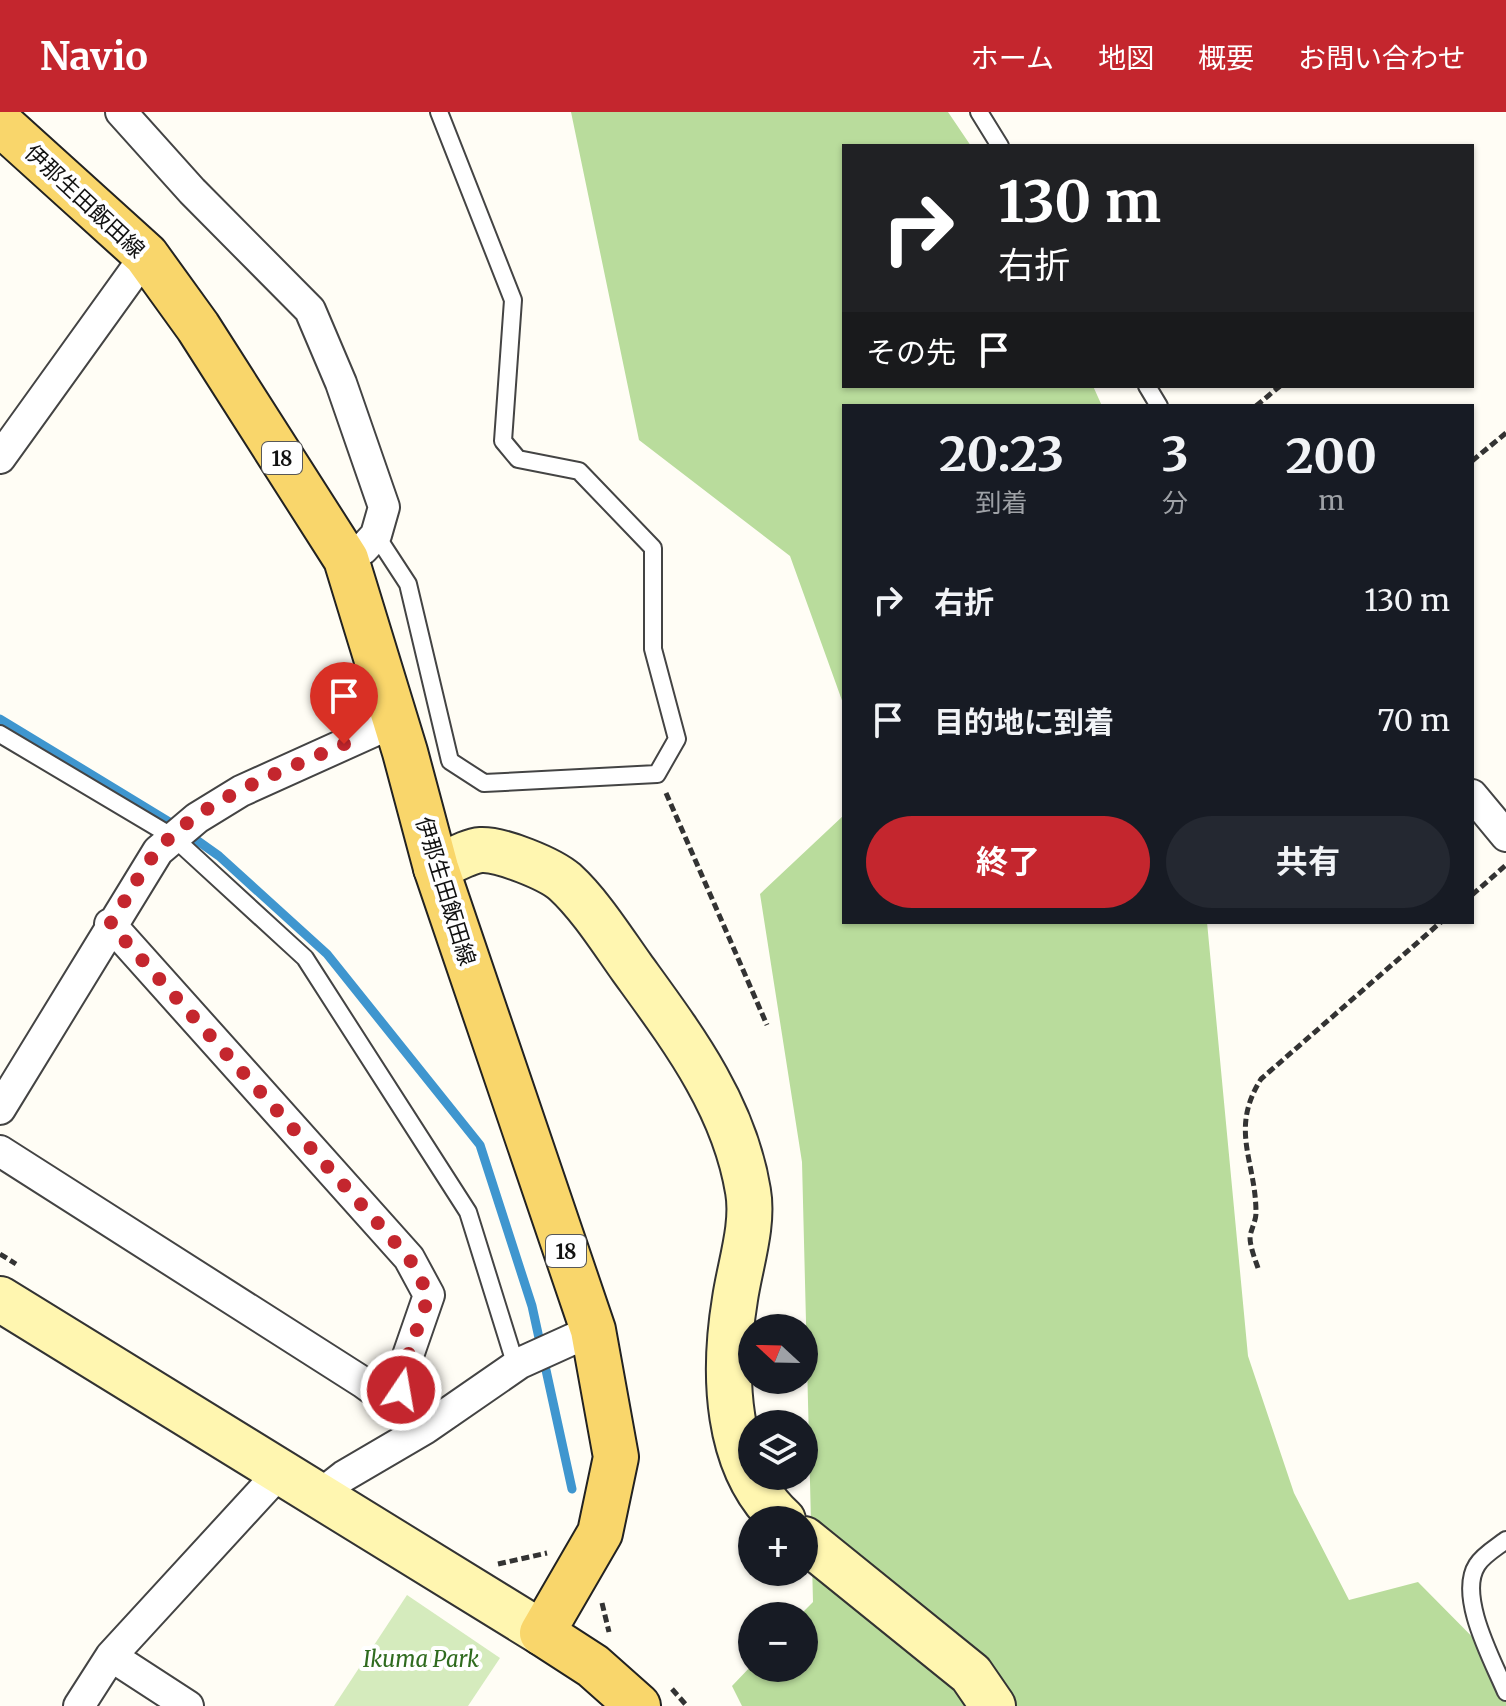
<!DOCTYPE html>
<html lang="ja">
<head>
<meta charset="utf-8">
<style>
  :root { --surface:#171b24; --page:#242831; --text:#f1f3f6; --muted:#9ea1a6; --accent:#c4262e }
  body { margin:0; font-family:Merriweather,"Noto Sans JP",serif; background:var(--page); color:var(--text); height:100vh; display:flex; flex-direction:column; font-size:30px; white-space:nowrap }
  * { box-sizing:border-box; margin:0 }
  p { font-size:26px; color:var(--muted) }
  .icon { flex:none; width:44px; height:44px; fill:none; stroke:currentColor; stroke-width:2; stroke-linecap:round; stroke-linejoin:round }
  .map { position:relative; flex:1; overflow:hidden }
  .panel { position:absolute; left:842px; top:292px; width:632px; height:520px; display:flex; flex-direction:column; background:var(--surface); border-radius:0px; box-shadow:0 2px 6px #0004 }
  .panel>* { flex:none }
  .guide { position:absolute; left:842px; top:32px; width:632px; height:244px; border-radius:0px; box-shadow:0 2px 6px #0004; background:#202124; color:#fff; overflow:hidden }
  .needle { width:52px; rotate:292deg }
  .tools { position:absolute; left:738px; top:1202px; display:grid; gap:16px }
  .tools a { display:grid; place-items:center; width:80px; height:80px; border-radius:50%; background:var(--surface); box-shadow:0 2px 6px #0004; font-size:40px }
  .pin { position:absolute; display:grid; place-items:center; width:68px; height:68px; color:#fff; margin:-82px -34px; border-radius:50% 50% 50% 0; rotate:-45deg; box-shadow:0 0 8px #0007 }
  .pin .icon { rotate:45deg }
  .me { position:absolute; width:88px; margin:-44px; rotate:12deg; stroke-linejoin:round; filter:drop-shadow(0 0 6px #0008) }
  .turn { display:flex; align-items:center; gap:28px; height:168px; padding:0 24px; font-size:36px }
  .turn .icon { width:104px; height:104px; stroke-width:2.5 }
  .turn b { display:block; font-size:56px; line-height:68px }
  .then { display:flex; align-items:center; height:76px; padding:0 24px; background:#0003; gap:16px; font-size:30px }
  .eta { display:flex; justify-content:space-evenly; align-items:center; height:136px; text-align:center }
  .eta b { font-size:48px; font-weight:700; line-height:56px }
  .primary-button { display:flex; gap:16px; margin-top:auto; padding:16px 24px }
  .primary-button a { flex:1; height:92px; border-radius:48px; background:var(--accent); color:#fff; font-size:32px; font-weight:700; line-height:92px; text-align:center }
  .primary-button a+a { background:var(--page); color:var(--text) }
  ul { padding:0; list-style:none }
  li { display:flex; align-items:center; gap:24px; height:120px; padding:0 24px }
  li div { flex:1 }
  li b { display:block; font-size:30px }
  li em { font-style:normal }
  header { display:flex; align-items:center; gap:48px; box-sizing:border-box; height:112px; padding:0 40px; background:var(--accent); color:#fff }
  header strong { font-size:38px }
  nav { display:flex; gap:44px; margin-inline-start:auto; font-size:28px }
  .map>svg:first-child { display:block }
  .green { fill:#d5ebbd }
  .forest { fill:#b9dc9c }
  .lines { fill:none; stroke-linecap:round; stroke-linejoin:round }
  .stream { stroke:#3f96cf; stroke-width:9 }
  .lane-casing { stroke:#444; stroke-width:20 }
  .street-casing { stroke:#444; stroke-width:34 }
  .secondary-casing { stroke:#333; stroke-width:48 }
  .primary-casing { stroke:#222; stroke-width:48 }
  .path { stroke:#333; stroke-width:5; stroke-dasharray:8 4; stroke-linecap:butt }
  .lane { stroke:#fff; stroke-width:16 }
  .street { stroke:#fff; stroke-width:30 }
  .secondary { stroke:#fff6b0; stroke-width:44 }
  .primary { stroke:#f9d66b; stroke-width:44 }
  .route { stroke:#c4262e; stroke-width:14; stroke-dasharray:0 25.2 }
  .labels { text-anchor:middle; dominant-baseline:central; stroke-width:8; stroke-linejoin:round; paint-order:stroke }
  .shield { fill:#fff; stroke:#585858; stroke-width:2 }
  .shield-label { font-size:20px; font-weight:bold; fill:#111 }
  .street-label { font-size:22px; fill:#111; stroke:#fff }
  .park-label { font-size:22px; font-style:italic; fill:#2f6b1f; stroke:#fff }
</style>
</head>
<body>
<header>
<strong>Navio</strong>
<nav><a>ホーム</a><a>地図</a><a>概要</a><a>お問い合わせ</a></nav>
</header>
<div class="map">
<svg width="1506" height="1594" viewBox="0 0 1506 1594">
  <rect width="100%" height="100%" fill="#fffdf5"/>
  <path class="green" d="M407,1483l93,63 -32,48h-134z"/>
  <path class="forest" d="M571,0h377l23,34h-127v240h249l9,20h-258v300l-54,-150 -151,-116z
    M844,703v107h363l41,434 46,137 55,107 69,-18 88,89v35h-764l-10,-20 20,-21 52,3v-52h-5l14,-14 -11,-440 -42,-268z"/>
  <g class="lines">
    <path class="stream" d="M0,607l181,110 38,27 108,98 153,191 52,161 40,183"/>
    <g class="lane-casing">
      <path id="lane" d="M979,0l21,34
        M1147,274l12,20
        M376,423l32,49 42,177 34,22 173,-9 20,-35 -24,-90v-101l-74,-77 -61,-12 -15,-18 10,-141 -74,-188
        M0,622l173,103 132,121 163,254 48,154
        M1506,1428c-9,7 -23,15 -29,25 -20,31 16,96 29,127"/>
    </g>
    <g class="street-casing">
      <path id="street" d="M121,0l71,79 118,119 31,73 43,124 -8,28 -13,14 -17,10
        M0,346l146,-203
        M1472,683l34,41
        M110,812l299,334 20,37 -26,75 -3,40
        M0,997l158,-258 39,-33 44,-27 155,-70
        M0,1039l364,232 62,45
        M321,1382l23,-18 82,-48 94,-65 73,-33
        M111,1544l77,50
        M79,1594l32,-50 169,-184"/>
    </g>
    <g class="secondary-casing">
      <path id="secondary" d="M436,756c13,-5 31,-17 45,-18 20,-1 69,19 84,32 25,23 47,58 67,86 50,69 102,137 116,223 6,34 -8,74 -13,108 -12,73 -11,168 48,221
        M0,1187l542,334
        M804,1427l167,135 22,32"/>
    </g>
    <g class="primary-casing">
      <path id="primary" d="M0,11l146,132 52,72 148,232 59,193 31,116 157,462 23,127 -16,76 -58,100 51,33 45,40"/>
    </g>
    <path class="path" d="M1256,294l24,-20
      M1472,349l34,-28
      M666,681l101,232
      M1472,783l34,-30
      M0,1142l16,10
      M1258,1156c-3,-9 -8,-21 -8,-31 1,-8 6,-16 6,-24 0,-52 -27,-83 5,-134l180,-157
      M498,1452l49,-11
      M602,1491l7,29
      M672,1577l15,17"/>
    <use href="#lane" class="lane"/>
    <use href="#street" class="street"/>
    <use href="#secondary" class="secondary"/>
    <use href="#primary" class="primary"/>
  </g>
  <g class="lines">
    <path class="route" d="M344,632c-62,28 -141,54 -187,107 -18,22 -31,50 -47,73l299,334 20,37 -26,75 -2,20"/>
  </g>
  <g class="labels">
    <g class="shield">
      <rect x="262" y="330" width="40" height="32" rx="6"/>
      <rect x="546" y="1123" width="40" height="32" rx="6"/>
    </g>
    <g class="shield-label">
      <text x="282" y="346">18</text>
      <text x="566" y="1139">18</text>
    </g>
    <g class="street-label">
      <text transform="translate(85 89) rotate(43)">伊那生田飯田線</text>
      <text transform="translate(446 779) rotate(73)">伊那生田飯田線</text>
    </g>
    <g class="park-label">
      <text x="421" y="1547">Ikuma Park</text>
    </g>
  </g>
</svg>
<div class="tools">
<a><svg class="needle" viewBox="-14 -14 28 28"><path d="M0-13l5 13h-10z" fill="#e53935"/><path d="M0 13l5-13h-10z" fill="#9ea1a6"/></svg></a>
<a><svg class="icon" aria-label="layers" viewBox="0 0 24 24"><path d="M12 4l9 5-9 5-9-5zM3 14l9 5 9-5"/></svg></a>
<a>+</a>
<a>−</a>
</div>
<div class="pin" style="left:344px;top:632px;background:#d93025"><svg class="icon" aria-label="arrive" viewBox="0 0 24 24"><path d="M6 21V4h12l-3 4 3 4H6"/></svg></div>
<svg class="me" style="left:401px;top:1278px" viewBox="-20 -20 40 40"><circle r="17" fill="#c4262e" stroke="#fff" stroke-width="3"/><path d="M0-11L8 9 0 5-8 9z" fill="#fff"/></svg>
<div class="guide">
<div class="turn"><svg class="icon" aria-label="right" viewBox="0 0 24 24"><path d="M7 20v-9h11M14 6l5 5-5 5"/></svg><div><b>130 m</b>右折</div></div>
<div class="then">その先<svg class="icon" aria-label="arrive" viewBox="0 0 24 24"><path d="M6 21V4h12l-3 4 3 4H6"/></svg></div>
</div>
<section class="panel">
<div class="eta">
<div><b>20:23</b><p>到着</p></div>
<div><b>3</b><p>分</p></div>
<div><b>200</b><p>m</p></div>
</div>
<ul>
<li><svg class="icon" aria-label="right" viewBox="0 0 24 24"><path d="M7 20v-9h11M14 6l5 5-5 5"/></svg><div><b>右折</b></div><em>130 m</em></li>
<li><svg class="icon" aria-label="arrive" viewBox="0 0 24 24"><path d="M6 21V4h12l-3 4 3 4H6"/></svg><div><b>目的地に到着</b></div><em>70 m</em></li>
</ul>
<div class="primary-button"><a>終了</a><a>共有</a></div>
</section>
</div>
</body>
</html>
